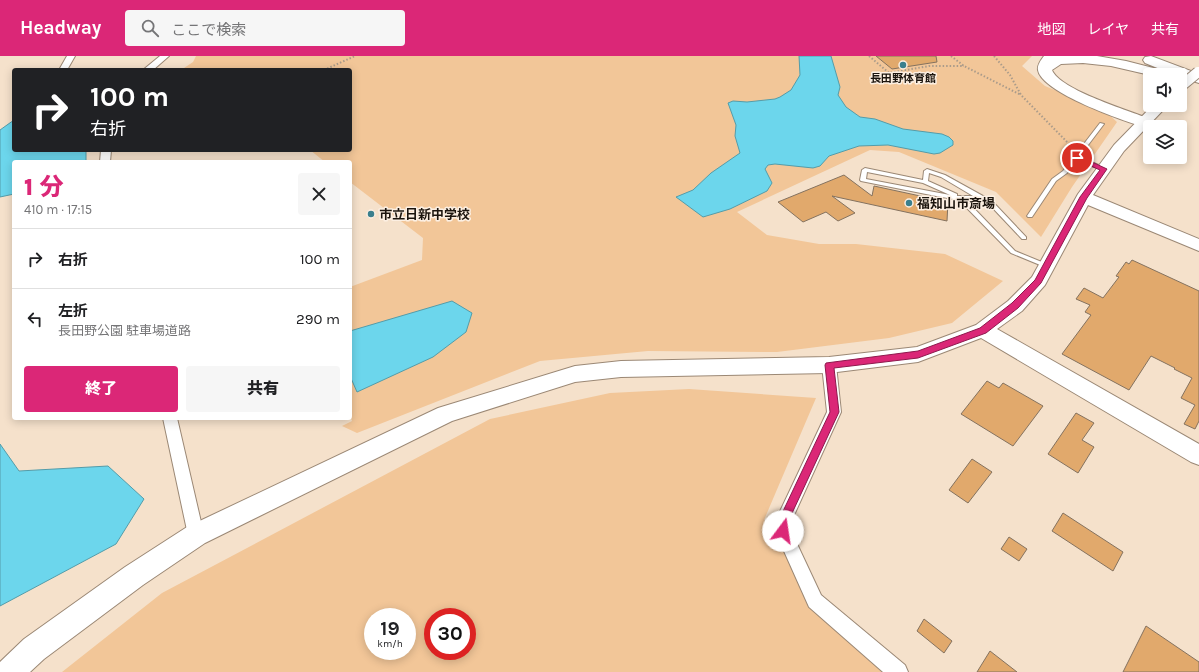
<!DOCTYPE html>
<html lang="ja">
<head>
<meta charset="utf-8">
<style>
  :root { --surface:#fff; --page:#f6f6f6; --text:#202124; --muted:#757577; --line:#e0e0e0; --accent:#db2777 }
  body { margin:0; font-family:Karla,"Noto Sans JP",sans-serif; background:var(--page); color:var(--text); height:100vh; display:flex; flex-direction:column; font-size:15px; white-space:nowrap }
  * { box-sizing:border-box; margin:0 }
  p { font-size:13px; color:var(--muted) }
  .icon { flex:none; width:22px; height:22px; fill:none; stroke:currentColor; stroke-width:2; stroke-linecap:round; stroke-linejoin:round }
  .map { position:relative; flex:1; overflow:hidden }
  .panel { position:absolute; left:12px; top:104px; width:340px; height:260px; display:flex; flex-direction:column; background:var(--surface); border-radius:4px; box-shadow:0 2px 10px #0003 }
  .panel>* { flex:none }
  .top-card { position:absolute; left:12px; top:12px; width:340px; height:84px; border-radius:4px; box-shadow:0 2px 10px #0003; background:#202124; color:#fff; overflow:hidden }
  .tools { position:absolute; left:1143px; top:12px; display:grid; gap:8px }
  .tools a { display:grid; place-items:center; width:44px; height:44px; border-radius:4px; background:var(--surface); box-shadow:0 2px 10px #0003; font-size:20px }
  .speed { position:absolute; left:364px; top:552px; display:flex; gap:8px; font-size:20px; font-weight:700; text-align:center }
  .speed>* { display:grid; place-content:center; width:52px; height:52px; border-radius:50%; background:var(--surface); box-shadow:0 2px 10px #0003; line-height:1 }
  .speed small { font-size:10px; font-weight:400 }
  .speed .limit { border:6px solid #d22; background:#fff; color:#111 }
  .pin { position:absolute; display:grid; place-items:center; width:34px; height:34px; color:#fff; margin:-17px; border:2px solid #fff; border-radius:50%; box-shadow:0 1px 4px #0007 }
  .me { position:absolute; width:44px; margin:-22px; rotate:14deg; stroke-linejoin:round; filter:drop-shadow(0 0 3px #0008) }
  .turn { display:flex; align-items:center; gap:14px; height:84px; padding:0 12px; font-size:18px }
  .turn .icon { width:52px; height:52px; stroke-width:2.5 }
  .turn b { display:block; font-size:28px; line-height:34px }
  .round { display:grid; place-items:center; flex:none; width:42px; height:42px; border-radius:4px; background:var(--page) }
  .overview { display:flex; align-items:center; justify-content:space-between; height:68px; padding:0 12px }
  h1 { font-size:24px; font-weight:800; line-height:30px; color:var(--accent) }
  .primary-button { display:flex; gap:8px; margin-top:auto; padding:8px 12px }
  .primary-button a { flex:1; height:46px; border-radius:4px; background:var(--accent); color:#fff; font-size:16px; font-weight:800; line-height:46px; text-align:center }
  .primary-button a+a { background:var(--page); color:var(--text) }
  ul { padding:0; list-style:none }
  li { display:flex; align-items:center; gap:12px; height:60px; padding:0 12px; border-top:1px solid var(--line) }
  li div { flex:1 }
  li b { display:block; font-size:15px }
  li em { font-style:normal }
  header { display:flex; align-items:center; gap:24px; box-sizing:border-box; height:56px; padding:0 20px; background:var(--accent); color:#fff }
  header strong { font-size:19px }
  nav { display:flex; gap:22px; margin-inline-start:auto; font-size:14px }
  .search { width:280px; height:36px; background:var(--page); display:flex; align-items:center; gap:10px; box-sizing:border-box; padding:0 14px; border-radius:4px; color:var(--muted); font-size:15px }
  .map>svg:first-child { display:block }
  .green { fill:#f2c698; fill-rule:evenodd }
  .water { fill:#6cd6ec; stroke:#549ca9 }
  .building { fill:#e1a96c; stroke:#84725f }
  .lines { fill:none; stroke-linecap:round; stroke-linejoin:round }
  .lane-casing { stroke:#9b8875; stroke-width:2 }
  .street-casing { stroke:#9b8875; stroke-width:2 }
  .secondary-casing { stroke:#9b8875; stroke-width:2 }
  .highway-casing { stroke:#9b8875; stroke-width:2 }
  .path { stroke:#aa9b8a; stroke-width:2; stroke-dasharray:1.5 2; stroke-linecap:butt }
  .lane { fill:#fff; fill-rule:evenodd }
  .street { fill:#fff; fill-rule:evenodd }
  .secondary { fill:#fff; fill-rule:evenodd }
  .highway { fill:#fff; fill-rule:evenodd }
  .street-bridge-casing { stroke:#9b8875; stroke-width:12; stroke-linecap:butt }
  .street-bridge { stroke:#fff; stroke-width:10 }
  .route { fill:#db2777; stroke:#8e194d }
  .poi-dot { fill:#3a7f8d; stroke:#fcefe2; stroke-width:1.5 }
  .labels { text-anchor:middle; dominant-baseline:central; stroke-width:3; stroke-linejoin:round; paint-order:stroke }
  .far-poi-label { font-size:11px; font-weight:bold; fill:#1b140d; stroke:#fcefe2 }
  .poi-label { font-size:13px; font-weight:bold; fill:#1b140d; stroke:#fcefe2; text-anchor:start }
</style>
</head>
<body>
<header>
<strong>Headway</strong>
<div class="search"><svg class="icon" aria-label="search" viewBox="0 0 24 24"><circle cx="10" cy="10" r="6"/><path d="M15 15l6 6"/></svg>ここで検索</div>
<nav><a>地図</a><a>レイヤ</a><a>共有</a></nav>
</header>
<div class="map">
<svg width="1199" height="616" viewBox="0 0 1199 616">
  <rect width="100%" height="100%" fill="#f5e1cb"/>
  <path class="green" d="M196,0h836l-10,10 23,20 59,24 13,12 -45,65 -31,50 -45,-45 -97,-40 -29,-2 -133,62 30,23 52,9h37l89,10 58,27 -51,42 -63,15 -112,14 -129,-1 -108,10 -183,72 -15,-7 10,-5 -2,-7v-127l72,-27 1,-22 -73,-56v-20h-25l-15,-12h40v-80h-164l-2,-2 9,-6z
    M689,333l127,9 -52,122 64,103 59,49h-825l100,-79 328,-174 120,-26zM373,561h34v34h-34zM433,561h34v34h-34z"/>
  <path class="water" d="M799,0h32l9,31 -2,8 8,12 14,10 15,2 28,10 39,5 7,3 4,4v4l-13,8 -6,1 -46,-9 -29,1 -30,10 -9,10 -7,2 -38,-4 -7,1 -3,4 7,14 -5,8 -37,18 -27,8 -27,-20 17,-7 18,-17 29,-20 -5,-17 1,-11 -8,-22 5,-2 14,1 28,-3 5,-2 11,-7 9,-15z
    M14,64v30h72v12h-72v32l-14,3v-67z
    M452,245l20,12 -6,19 -33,25 -76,35 -7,-16v-45z
    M0,388l19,27 89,-5 36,33 -28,45 -116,62z"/>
  <path class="building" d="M876,0h60l1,6 -45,7z
    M844,119l28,21 2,-10 74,16 -1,19 -115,-25 23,17 -17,8 -12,-9 -23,10 -25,-20z
    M1132,204l67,31v130l-4,8 -11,-5 11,-19 -14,-7 11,-20 -18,-9 1,-1 -24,-12 -22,34 -67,-36 29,-39 -6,-3 5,-7 -14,-6 8,-11 19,10 16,-21 -3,-1 10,-14 3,2z
    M987,325l12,7 4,-5 40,23 -30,40 -52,-32z
    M1076,357l18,10 -12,17 12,7 -16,26 -30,-19z
    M972,403l20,13 -24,31 -19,-13z
    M1063,457l60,39 -10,19 -61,-40z
    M1009,481l18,12 -8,12 -18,-12z
    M924,563l28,22 -8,12 -27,-22z
    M1146,570l53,36v10h-76z
    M990,595l27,21h-40z"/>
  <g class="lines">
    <g class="lane-casing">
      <path id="lane" d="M1100,67l4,1 -25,33 27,11v2h-4l-25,-10 -10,13 -11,8 -24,36h-4l-1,-1 25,-37 11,-8z
        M865,112l58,12 1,-9 3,-2 18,6 47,26 34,36v2h-4l-34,-36 -11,-5 -11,2 49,51 34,14 1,1 -1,1h-4l-34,-14 -52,-53 -23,-4 -75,-15 -1,-1 2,-10zM867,116l56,11 27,12 -84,-16zM929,117l12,4 32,19h-16v-2l-29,-13z"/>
    </g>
    <g class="street-casing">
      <path id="street" d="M67,0h8l-8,14h-8z
        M160,0h9l-16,14h-10z
        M101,94h10l-1,12h-10z
        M829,304l5,1 2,4 5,47 -51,112 1,7 30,64 84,70 3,7h-25l-74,-65 -34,-76 -1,-7 53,-112 -5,-47 2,-4z
        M163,362h14l27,117 -2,6 -6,2 -6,-2 -2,-6z"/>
    </g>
    <g class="secondary-casing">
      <path id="secondary" d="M1153,49h15l-44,46 -31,44 106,44v12l-111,-46 -43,80 -23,26 -25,18 202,115v21l-8,-3 -210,-124 -63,24 -89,11 -208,4 -46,5 -123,39 -247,122 -62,42 -99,74 -14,13h-30v-10l24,-23 101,-72 62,-40 251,-119 137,-42 46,-5 208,-4 88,-10 59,-22 32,-24 24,-24 46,-83 36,-49z"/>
    </g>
    <g class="highway-casing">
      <path id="highway" d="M1044,0h53l29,5 39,10 -20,-8 -2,-3 2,-3 6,-1 48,18v9l-19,-6v-2l-11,-3 2,3h-21l-39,-9 -28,-3 -22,1 -9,6c8,20 78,41 98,49l3,3 -3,3 -5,2c-20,-5 -104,-35 -107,-57 -1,-5 3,-10 6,-14z"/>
    </g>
    <path class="path" d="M869,0l20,17 40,-7h35
      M951,0l13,10 57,29
      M994,0l16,19 11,20 53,54
      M324,14l31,-14"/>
    <use href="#lane" class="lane"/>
    <use href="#street" class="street"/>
    <use href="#secondary" class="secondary"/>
    <use href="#highway" class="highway"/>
    <g class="street-bridge-casing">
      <path id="street-bridge" d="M1180,31l18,-15"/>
    </g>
    <use href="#street-bridge" class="street-bridge"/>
  </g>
  <path class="route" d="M1075,100h4l28,13 -20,29 -46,85 -23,25 -32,25 -68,25 -84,10 5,44 -52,112 1,7 -1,3 -4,2 -4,-2 -2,-10 53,-112 -5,-47 1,-2 92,-12 62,-23 32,-25 23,-23 45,-83 20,-27 -25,-11z"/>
  <g class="poi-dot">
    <circle cx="903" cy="9" r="4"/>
    <circle cx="909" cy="147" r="4"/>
    <circle cx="371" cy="158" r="4"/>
  </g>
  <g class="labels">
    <g class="far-poi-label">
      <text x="903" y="22">長田野体育館</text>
    </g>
    <g class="poi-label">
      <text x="917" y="147">福知山市斎場</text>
      <text x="379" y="158">市立日新中学校</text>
    </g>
  </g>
</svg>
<div class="tools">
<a><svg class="icon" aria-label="sound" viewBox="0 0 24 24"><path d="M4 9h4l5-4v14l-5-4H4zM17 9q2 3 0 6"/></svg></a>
<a><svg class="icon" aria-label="layers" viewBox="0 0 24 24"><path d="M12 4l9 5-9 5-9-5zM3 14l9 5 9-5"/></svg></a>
</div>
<div class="speed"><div>19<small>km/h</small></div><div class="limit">30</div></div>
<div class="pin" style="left:1077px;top:102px;background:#d93025"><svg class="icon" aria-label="arrive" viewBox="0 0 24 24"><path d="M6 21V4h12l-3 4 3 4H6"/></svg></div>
<svg class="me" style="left:783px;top:475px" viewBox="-20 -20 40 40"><circle r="19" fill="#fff"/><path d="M0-13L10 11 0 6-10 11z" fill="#db2777"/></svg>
<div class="top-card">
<div class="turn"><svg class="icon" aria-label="right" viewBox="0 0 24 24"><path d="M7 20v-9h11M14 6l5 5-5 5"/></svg><div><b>100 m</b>右折</div></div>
</div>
<section class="panel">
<div class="overview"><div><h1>1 分</h1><p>410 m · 17:15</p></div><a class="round"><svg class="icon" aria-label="close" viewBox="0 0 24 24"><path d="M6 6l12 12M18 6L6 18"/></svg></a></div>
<ul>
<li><svg class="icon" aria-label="right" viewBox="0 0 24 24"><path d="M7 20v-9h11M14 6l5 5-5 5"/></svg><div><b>右折</b></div><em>100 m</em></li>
<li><svg class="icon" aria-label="left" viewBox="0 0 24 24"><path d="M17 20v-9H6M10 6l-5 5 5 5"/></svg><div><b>左折</b><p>長田野公園 駐車場道路</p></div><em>290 m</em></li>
</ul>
<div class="primary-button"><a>終了</a><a>共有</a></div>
</section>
</div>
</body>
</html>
